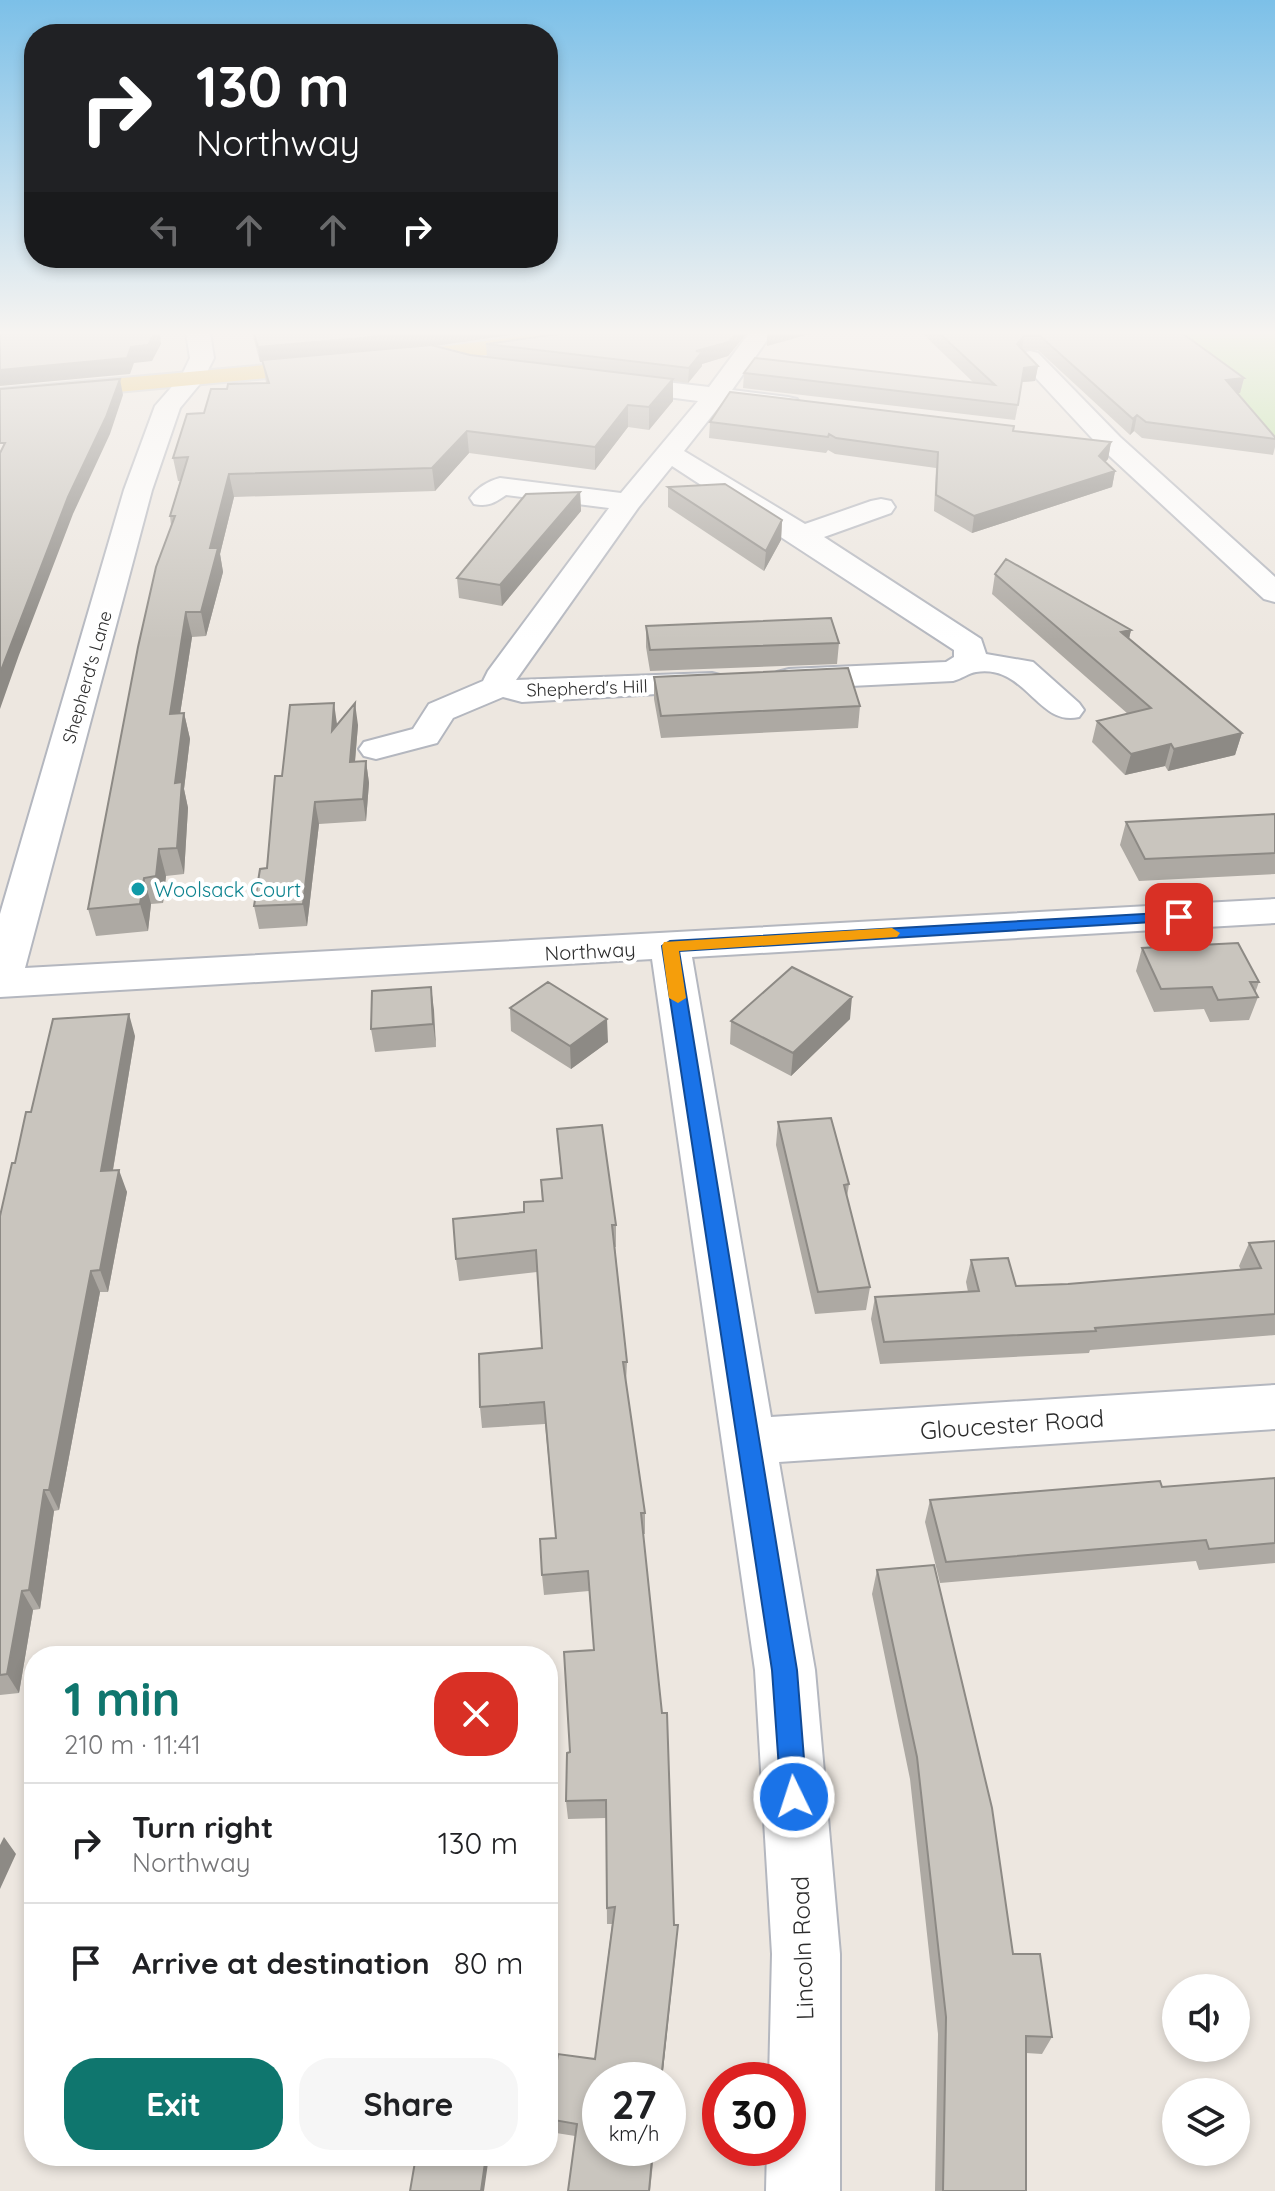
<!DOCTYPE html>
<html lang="en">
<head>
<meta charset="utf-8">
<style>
  :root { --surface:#fff; --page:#f6f6f6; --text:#202124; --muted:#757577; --line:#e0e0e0; --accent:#0f766e }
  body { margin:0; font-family:Quicksand,sans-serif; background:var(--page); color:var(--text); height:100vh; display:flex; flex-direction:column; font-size:30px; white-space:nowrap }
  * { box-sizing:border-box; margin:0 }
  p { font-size:26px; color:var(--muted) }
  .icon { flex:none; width:44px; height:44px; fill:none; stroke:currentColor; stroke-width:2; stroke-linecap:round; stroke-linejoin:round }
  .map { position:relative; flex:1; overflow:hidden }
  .sheet { position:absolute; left:24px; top:1646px; width:534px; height:520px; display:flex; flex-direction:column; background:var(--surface); border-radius:32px; box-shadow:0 4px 12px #0003 }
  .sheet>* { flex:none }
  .guide { position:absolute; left:24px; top:24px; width:534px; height:244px; border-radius:32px; box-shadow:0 4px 12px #0003; background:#202124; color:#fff; overflow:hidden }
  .tools { position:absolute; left:1162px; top:1974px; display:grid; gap:16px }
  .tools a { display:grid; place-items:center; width:88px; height:88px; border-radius:50%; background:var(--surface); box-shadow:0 4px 12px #0003; font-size:40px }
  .speed { position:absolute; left:582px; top:2062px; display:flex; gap:16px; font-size:40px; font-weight:700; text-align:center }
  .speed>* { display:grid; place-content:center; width:104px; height:104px; border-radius:50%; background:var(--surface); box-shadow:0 4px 12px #0003; line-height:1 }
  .speed small { font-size:20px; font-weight:400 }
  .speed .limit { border:12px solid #d22; background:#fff; color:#111 }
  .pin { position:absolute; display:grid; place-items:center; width:68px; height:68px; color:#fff; margin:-34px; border-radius:16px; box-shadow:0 4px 12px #0006 }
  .me { position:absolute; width:88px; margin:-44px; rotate:356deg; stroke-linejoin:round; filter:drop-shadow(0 0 6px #0008) }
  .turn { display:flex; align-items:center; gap:28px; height:168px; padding:0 40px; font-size:36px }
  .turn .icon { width:104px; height:104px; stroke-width:2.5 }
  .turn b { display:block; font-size:56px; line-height:68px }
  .lanes { display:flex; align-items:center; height:76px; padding:0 40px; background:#0003; justify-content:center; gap:40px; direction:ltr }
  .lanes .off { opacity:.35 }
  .round { display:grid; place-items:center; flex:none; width:84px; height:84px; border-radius:32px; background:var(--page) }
  .headline { display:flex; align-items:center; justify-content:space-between; height:136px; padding:0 40px }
  h1 { font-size:48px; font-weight:700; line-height:60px; color:var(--accent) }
  .button { display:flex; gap:16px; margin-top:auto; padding:16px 40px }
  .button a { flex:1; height:92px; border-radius:32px; background:var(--accent); color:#fff; font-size:32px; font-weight:700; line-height:92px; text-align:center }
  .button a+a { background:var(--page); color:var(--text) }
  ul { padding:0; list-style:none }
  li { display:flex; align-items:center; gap:24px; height:120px; padding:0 40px; border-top:2px solid var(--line) }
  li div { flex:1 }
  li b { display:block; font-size:30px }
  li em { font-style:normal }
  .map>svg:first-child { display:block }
  .green { fill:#bae1a0 }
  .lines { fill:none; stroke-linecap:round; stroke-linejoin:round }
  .minor-casing { stroke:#b4b7bf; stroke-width:4 }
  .tertiary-casing { stroke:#b4b7bf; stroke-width:4 }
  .primary-casing { stroke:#c8c8c8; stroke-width:4 }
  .minor { fill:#fff; fill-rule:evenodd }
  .tertiary { fill:#fff; fill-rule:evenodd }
  .primary { fill:#eac469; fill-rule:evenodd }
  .wall { fill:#ada9a3 }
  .shaded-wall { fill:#8d8a85 }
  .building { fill:#c9c5be; stroke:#8d8a85; stroke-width:2 }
  .route { fill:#1a73e8; stroke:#114b97; stroke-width:2 }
  .slow { fill:#f59e0b }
  .culture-dot { fill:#0f9aa8; stroke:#fff; stroke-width:3 }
  .labels { text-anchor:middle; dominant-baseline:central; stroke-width:8; stroke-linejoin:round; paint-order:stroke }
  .far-street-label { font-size:18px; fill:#2d2d2d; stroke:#fff }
  .culture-label { font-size:20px; fill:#0d838f; stroke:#fff; text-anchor:start }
  .street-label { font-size:20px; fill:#2d2d2d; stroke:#fff }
  .near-street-label { font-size:24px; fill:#2d2d2d; stroke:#fff }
</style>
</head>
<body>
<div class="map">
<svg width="1275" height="2191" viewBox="0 0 1275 2191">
  <rect width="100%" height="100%" fill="#ede7e0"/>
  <path class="green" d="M1138,333h137v111z"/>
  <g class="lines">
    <g class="minor-casing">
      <path id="minor" d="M749,333h23l-40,57 56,7 9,2 3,5 -3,5 -9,2 -66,-8 -38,48 121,73 66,-23 10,-2 10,2 4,6 -4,6 -67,24 157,102 5,15 47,8 46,41 5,7 -5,7c-41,10 -53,-53 -103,-45 -7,1 -15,7 -23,9l-164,8 -12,-3 -4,-7 4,-7 12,-3 157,-7 8,-5v-7l-282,-184 -34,42 -122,172 196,-7 12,3 4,7 -4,7 -202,12 -19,-5 -50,21 -16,25 -61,16 -12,-3 -5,-7 5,-7 49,-13 16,-25 54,-23 5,-10 121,-163 -103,-13c-12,8 -18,12 -32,9l-4,-6c7,-10 18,-17 30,-20l121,15 77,-92 -84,-11 -9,-2 -3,-5 3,-5 9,-2 95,11z
        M1030,351l8,2 82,84 155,140v25l-11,-3 -162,-150 -80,-86 -4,-5 4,-5z
        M192,372l9,2 3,5 -24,29 -28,82 -127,478 1250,-69v24l-583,34 79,460 504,-32v44l-496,33 36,208 25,284v237h-74l1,-43h21v-68h-19l3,-126 -17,-284 -103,-711 -652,38v-83l124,-424 31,-84 28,-32z"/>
    </g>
    <g class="tertiary-casing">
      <path id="tertiary" d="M186,333h24l4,25 -13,26h-18l-3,-5 10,-21z"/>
    </g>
    <g class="primary-casing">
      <path id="primary" d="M545,333h64l-3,5 -8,2 -196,26 -8,-2 -4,-5 4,-5 8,-2z
        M322,360l8,2 4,5 -4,5 -330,31v-14z"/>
    </g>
    <use href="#minor" class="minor"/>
    <use href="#tertiary" class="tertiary"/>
    <use href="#primary" class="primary"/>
  </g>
  <path class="wall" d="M252,333h274l-91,13 35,9 17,2 -1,-13 80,-11h181l-19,23 -26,8v2l-14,17 -15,-2v20l-24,29 -21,-3 -33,43 -126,-17 -34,38 -201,6 -14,57 3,18 -17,64 -14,1 -12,77 4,-1 6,26 -6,50 4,19 -4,66 -18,2 -3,27 -12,1 -3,27 -52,5 -8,-27 83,-384 -1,-9 10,-35h-2l-5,-23 31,-45 23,-24 39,-6 -3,-21h-3z
    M922,333h260l62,45 -4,15h-3l38,44v10l-2,8 -131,-17 -8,-7 -4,4 -92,-85h-15l15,16 -3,15 -13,1 -7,38 -272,-32 1,-15 230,10z
    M710,422l303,9 98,11 -3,17 -3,3 10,9 -3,16 -140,46 -38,-22 2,-43 -101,-14 -7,-4 -2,3 -117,-15z
    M668,487l114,33 -1,20 -17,31 -96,-64z
    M580,492l1,19 -79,95 -43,-8 -2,-20z
    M995,574l136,56 -2,9 113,94 -7,22 -67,16 -3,-5 -40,9 -33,-33 5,-21 31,-7 -136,-120z
    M646,626l193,17 -2,21 -187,7 -4,-24z
    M654,677l206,29 -2,22 -197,10 -7,-39z
    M337,725h21l-3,37 11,-1 3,22 -3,38 -47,3 -12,102 -48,3 -5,-23 13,-38 15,-92z
    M1275,814v60l-136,7 -19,-36 6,-23z
    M1142,948l117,34 -4,11 3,4 -9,23 -39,2 -6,-13 -50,3 -18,-41z
    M431,987l5,60 -61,5 -4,-23z
    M510,1008l98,34 -37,27 -60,-38z
    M850,1019l-59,57 -61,-32 1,-23z
    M135,1036l-22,134 14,22 -19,100h-8l-41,218 -5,1 -14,98 -7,1 -14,83 -19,2v-479l31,-104z
    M778,1122l71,62 -2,13 23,90 -4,23 -51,4 -39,-169z
    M557,1129l59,96v22h-1l12,115 -1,22 19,129v21h-2l31,391 3,16 -27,250h-82l7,-55 -25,-4 -2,-13 47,-60 17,-135h-5l-1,-106 -38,1 -2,-18 4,-49 24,-102 -5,-59 -45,4 -2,-20 14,-37 -11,-114 -63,4 -2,-21 62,-59 -5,-76 -78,9 -3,-22 86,-58 -1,-21 20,-2z
    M1275,1241v94l-185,15 -1,3 -209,11 -9,-45 4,-22 93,-5 -2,-10 5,-22 45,26 52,-2 173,-14 -2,-4 10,-23z
    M1275,1478v85l-76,7 -3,-9 -256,22 -15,-61 5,-22 232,-13z
    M877,1570l136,384 39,83 -10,17 -16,-1v138h-91l3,-157 -28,-255 -38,-185z"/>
  <path class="shaded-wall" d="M155,333h5l1,11 -9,17 -18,2 -4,11 -130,12v-16l131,-23z
    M417,333h109l-92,13 -174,16 -2,-15z
    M736,333h11l-19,23 -26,8v2l-14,17 1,-15 7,-17z
    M767,333h47l-47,13z
    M1024,336l-2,14 -5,-6z
    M1038,366l-3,15 -13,1 -7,38 9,-52z
    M1244,378l-4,15 -18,2 4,-15z
    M120,379l3,16 -13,39 -37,80 -54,141 -19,54v-36l68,-176z
    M673,379v22l-24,29v-23z
    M628,405v22l-33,43v-23z
    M1137,415l-3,16 -4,4 3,-16z
    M467,431l2,22 -34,38 -3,-23z
    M1111,442l-3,17 -12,13 3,-16z
    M1115,471l-3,16 -140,46 2,-17z
    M229,474l5,23 -14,57 3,18 -17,64 -5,-24 9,-64z
    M580,492l1,19 -79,95 -2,-21z
    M782,520l-1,20 -17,31 2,-20z
    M186,612l6,25 -16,103 -6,-26z
    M1131,630l-5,21 -5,-19z
    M334,703l3,21 -1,28 -4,-21z
    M355,703l3,22 -5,59 -3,-22z
    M184,713l6,26 -6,50 4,19 -4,66 -7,-26 -2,-65z
    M1242,733l-7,22 -67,16 6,-22z
    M1171,744l-6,22 -40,9 6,-21z
    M366,761l3,22 -3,38 -3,-22z
    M315,802l4,22 -12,102 -4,-22z
    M159,849l7,27 -3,27 -7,-27z
    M144,878l7,26 -3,27 -8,-27z
    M431,987l3,23 2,37 -3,-23z
    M852,997l-2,22 -59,57 2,-23z
    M129,1014l6,22 -26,157 -8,-22z
    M607,1019l1,23 -37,27 -1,-23z
    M119,1170l8,22 -19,100 -8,-22z
    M91,1271l9,21 -41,218 -10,-20z
    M44,1490l10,21 -14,98 -11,-19z
    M22,1591l11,19 -14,83 -12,-19z
    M4,1837l12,17 -16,35v-44z
    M678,1925l-16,155h-1z
    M486,2156h3l-5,35h-3z"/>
  <path class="building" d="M0,333h155l-7,12 -17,2 -4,11 -127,12z
    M254,333h163l-159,14z
    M566,333h170l-7,9 -33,9 6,1 -13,16 -203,-24z
    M939,333h243l62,45 -18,2 49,57v2l-129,-17 -9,-7 -4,4 -93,-83h-16l-7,8 21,22 -14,2 -6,37 -274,-32 11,-15 240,27z
    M431,345l39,10 203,24 -24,28 -21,-2 -33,42 -128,-16 -35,37 -203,6 -19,74h8l-17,64h-15l-16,102 14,-1 -9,70 7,-1 -5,66 -18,1 -3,27 -12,2 -4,26 -52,5 50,-262 18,-80 19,-51h-5l18,-59 -15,1 14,-44 17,-1 7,-24h16l1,-5 41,-1 -7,-23z
    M120,379l-14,38 -38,80 -68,176v-220l5,-10h-5v-54z
    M730,392l284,34 -1,5 98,11 -12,14 16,15 -141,45 -38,-21 2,-43 -102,-14 -7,-4 -1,3 -118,-15z
    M725,484l57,36 -16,31 -98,-64z
    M580,492l-80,93 -43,-7 69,-84z
    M1006,559l125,71 -10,2 121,101 -68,16 -3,-5 -40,10 -34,-33 54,-13 -156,-134z
    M831,618l8,25 -189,7 -4,-24z
    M848,668l12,38 -199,10 -7,-39z
    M334,703l-2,28 23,-28 -5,59 16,-1 -3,38 -48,3 -12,102 -49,2 6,-37 7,-1 8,-92h7l8,-71z
    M1275,814v39l-130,6 -19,-37z
    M1238,943l21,39h-9l8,15 -40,3 -6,-13 -51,2 -19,-41z
    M792,967l60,30 -59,56 -62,-32z
    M548,982l59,37 -37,27 -60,-38z
    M431,987l2,37 -62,5 1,-38z
    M129,1014l-28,157 18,-1 -19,100 -9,1 -42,219h-5l-15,100 -7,1 -15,83 -7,1v-459l12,-53h3l11,-51h5l22,-93z
    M831,1118l18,66 -5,1 26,102 -52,5 -40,-170z
    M602,1125l14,100h-4l15,137h-4l22,151h-4l21,200h5l7,212h4l-17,155h-61v68h53l-4,43h-81l9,-67 -29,-5 10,-65 37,5 20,-152 -8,1 -1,-108 -40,1 1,-48 3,-1 -6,-100 30,-2 -6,-79 -46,4 -2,-36 16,-1 -12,-136 -64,5 -1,-53 63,-6 -6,-98 -80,9 -3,-40 71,-7v-10l19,-1 -2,-21 21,-2 -5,-49z
    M1275,1241v73l-180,14 1,3 -212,11 -9,-45 104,-6 -8,-31 37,-2 8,28 52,-2 193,-16 -12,-25z
    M1275,1478v65l-66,6 -3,-9 -260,22 -16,-62 230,-19 2,6z
    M934,1565l58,243 21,146h27l12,83 -26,-1v155h-83l3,-174 -29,-260 -40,-187z
    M416,2156h70l-5,35h-71z"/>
  <linearGradient id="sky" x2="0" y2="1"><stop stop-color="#7cc0e8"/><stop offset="0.52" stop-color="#f7f4f1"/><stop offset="1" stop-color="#f7f4f1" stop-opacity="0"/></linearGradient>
  <rect width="1275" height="640" fill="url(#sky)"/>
  <path class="route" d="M1179,912l6,1v7l-506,31 118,719 10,127 -4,9 -9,4 -9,-4 -4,-9 -9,-127 -110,-724 8,-5z"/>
  <path class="slow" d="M892,928l8,5 -3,4 -218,14 7,47 -8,5 -9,-5 -7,-52 2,-4z"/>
  <circle class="culture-dot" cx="138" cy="889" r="8"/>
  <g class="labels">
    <g class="far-street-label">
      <text transform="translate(87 677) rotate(-74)">Shepherd's Lane</text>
      <text transform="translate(587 688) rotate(-2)">Shepherd's Hill</text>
    </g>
    <g class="culture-label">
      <text x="154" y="889">Woolsack Court</text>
    </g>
    <g class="street-label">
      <text transform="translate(590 951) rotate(-3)">Northway</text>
    </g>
    <g class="near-street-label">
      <text transform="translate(1012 1424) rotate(-4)">Gloucester Road</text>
      <text transform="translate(802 1948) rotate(-92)">Lincoln Road</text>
    </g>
  </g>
</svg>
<div class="tools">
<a><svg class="icon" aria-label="sound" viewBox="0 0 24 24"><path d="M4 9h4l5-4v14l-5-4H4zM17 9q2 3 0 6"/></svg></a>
<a><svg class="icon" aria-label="layers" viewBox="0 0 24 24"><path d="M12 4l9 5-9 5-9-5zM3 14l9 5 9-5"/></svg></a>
</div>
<div class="speed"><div>27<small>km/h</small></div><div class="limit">30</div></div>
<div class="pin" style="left:1179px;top:917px;background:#d93025"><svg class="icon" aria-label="arrive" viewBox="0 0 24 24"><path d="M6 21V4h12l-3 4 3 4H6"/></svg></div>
<svg class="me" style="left:794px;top:1797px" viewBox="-20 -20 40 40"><circle r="17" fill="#1a73e8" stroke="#fff" stroke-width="3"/><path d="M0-11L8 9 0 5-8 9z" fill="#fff"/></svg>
<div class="guide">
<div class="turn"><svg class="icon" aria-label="right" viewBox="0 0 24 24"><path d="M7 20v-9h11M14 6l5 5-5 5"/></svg><div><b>130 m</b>Northway</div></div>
<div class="lanes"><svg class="icon off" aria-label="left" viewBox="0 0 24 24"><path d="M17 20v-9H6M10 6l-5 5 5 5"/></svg><svg class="icon off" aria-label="ahead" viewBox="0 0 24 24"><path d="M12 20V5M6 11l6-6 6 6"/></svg><svg class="icon off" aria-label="ahead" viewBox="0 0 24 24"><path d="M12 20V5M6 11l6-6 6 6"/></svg><svg class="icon" aria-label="right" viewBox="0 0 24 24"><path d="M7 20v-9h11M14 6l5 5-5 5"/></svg></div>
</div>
<section class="sheet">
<div class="headline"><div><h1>1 min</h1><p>210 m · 11:41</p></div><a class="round" style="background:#d93025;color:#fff"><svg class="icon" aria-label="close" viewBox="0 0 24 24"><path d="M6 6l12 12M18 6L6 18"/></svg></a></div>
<ul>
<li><svg class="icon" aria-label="right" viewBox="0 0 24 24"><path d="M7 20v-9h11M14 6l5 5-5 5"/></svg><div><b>Turn right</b><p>Northway</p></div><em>130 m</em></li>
<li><svg class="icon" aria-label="arrive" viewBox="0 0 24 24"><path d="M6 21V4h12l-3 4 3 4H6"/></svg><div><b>Arrive at destination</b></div><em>80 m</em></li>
</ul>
<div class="button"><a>Exit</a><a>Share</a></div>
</section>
</div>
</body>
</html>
